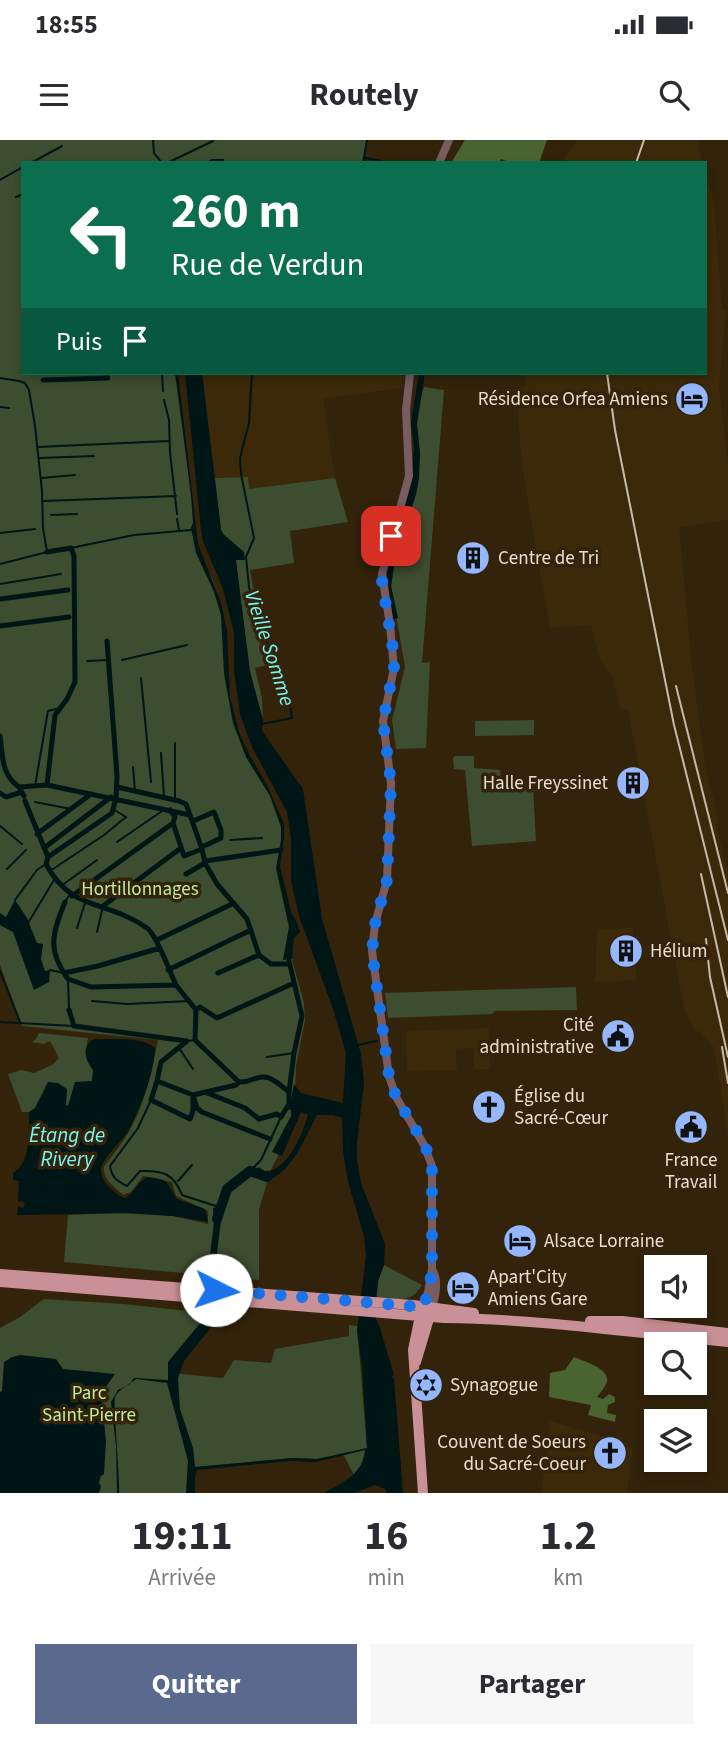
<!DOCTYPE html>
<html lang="fr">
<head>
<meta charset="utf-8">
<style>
  :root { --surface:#fff; --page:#f7f7f7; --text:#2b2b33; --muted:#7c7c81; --accent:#5a6a8e }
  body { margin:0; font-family:"Source Sans 3",sans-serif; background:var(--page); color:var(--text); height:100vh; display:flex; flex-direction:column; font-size:26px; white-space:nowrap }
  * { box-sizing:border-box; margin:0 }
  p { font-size:23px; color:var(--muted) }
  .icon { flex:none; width:38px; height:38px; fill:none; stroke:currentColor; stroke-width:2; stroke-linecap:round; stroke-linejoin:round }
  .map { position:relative; height:1353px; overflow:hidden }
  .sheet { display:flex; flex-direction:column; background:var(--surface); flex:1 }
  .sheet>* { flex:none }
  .guide { position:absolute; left:21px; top:21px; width:686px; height:214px; border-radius:0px; box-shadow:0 4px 10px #0003; background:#0b6e4f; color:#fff; overflow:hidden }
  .tools { position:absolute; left:644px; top:1115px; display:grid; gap:14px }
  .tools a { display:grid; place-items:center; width:63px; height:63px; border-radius:0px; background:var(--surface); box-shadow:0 4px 10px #0003; font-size:35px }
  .pin { position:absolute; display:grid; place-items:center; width:60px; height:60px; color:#fff; margin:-30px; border-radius:14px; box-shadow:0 4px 10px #0006 }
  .me { position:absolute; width:77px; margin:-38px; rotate:94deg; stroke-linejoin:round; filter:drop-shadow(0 0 5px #0008) }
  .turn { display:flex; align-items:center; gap:24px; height:147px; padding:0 35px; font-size:32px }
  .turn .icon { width:91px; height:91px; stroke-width:2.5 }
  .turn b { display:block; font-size:49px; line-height:60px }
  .then { display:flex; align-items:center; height:66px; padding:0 35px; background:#0003; gap:14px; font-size:26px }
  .eta { display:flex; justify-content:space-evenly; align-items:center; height:119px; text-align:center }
  .eta b { font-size:42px; font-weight:700; line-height:49px }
  .button { display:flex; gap:14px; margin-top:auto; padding:14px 35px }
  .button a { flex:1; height:80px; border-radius:0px; background:var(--accent); color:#fff; font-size:28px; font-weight:700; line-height:80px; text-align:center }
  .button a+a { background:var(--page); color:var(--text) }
  .status { display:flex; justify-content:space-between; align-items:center; height:49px; padding:0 35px; background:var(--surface); direction:ltr }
  .status svg { height:19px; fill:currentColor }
  header { display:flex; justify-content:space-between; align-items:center; height:91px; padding:0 35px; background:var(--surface); font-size:32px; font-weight:700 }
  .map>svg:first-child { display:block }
  .built { fill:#3c2909 }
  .green { fill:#3d4d2f }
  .forest { fill:#4a6431 }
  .water { fill:#001515 }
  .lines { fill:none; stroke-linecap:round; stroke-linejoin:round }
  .stream { stroke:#001515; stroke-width:2 }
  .canal { stroke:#001515; stroke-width:5 }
  .river { stroke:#001515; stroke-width:10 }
  .minor { stroke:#785c5f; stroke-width:8 }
  .major { stroke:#ca9097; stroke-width:10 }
  .rail { stroke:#c6bbaa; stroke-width:2 }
  .route { stroke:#1a73e8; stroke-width:12; stroke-dasharray:0 21.6 }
  .labels { text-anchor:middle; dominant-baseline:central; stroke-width:7; stroke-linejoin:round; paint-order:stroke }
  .poi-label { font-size:19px; fill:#e9dfd0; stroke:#32230a; text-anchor:start }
  .park-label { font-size:19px; fill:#c1eb9c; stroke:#32230a }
  .water-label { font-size:21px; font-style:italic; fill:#77f6f7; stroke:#32230a }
</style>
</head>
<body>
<div class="status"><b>18:55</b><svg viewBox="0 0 49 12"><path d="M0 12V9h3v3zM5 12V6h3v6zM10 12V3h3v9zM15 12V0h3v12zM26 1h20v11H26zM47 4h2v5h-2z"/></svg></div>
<header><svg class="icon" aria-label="menu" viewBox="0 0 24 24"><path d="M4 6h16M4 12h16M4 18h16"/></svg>Routely<svg class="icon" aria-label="search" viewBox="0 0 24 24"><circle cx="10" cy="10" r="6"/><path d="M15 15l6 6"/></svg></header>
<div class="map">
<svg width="728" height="1353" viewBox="0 0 728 1353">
  <rect width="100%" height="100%" fill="#32230a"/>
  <path class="built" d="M577,0h120l6,23h-142z
    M705,31l9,32 8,106 4,1 -7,77 9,76v57l-49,7 13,139 13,98 14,58 -3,2 12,49v264l-14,-89 -14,-17h-6l-10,-23 -56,-298 -7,1 -9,-36 -11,-13 -10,-37 -41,3 -24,-137 -6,-45 -3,-58 8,-2v-13h180z
    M202,233h204v1l-4,14 -79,11 12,79 -87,11v-12l-33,1z
    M633,788l1,39h2v13l-41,2 2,-53z
    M489,888l1,41h-16v-21h-3l-15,1 1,21 -50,1 -1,-40z
    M550,1281l60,17 5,5 18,5 -6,45h-86z"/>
  <path class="green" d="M0,0h367l-4,23h-340v210h153l21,174 17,36 12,49 1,43 8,48 12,31 22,36 15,37 -5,41 15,69 -3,19 13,47 1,17 -9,46 -1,23 10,12 -34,69 -12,39v71l-195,-18 4,-47 47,-2 58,3 35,8v-13l-32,-15 -4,-14 -29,-6 -12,16 -8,3c-9,-9 -20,-15 -19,-28 8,-12 19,-24 26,-37 15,-28 22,-59 28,-90l-136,-14 -22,-61z
    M424,247l20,3 -22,273 8,-1 -4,86 -30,1 -4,-29 13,-53 -14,-81 3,-20 23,-76 3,-36 -3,-30 2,-20z
    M248,337l1,12 86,-11 13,44 -58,9 4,32 -44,7 9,48 24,51 -11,-5 -17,4 7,30 1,22 -13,-48 -17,-130 -9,-7 -3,-5 -6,-52z
    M534,580v15l-59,1v-15z
    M455,616h19v12l26,2 3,19 30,-2 3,54 -64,5 -7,-76 -11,-1 -1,-11z
    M576,847l1,23 -82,1 -3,3 -104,4 -3,-25z
    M39,893l49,5c-4,19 1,20 6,36l-2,7 -24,25 -33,2 -6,4h-7l-14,-38 13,-4 13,3 18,-8 7,-7 -9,-17 -6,3 -12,-2 4,-3z
    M384,1125l38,20c-12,20 -24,13 -46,13l2,-17z
    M44,1159l80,5 82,9 -2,11 -32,49 51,5 11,-18 37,3 4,-14 74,-13v-11l8,1 10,122 -3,14 -10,13 -11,-21 -26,5 -24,-1 -98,9 -7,5 -2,21h-186v-165l20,-11z"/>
  <path class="forest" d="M465,0h82l-8,23h-28l-10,-4 -2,4h-48z
    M574,1217c9,4 35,11 33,24 -1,5 -7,12 -10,16l6,2 6,-5 6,3v5l-7,3 -1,8 9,2 -1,7 -27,-7 3,-10 -42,-8 1,-24 15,-3z"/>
  <path class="water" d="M175,233h3l20,171 23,59 6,27 3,66 9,36 10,22 19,33 16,37v14l-4,29 12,48 3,3 5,14 -6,6 -2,21 -9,1 6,-33 -13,-59 5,-28v-13l-11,-31 -24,-39 -13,-34 -9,-49 -3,-59 -7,-23 -18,-39 -5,-25 2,-5 -2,-30z
    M185,233h17l19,157 3,5 20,17 1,8h-9l14,112 13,48 -1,11 41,58 19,130 39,135 3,29 -7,59v18l4,23 24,61 -1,21 -6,16 -3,36 5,11 14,47 -2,1 2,3 9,114h-16l-2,-4 -10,-4 -21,8h-31c20,-10 40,-19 42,-43l-49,12 -26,-1 -93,9 -2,6v17h-9l2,-32 -21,-78 -31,-4c-6,5 -17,10 -21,18 -2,5 5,82 4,96h-2l-1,-47 -5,-44 7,-12 12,-6 4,-6 34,2v-18l34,-41 12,-99 -1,-14 10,-2 -9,69 -1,46 -5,10 -24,30 -6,17 2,31 13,39 2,19 98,-9 24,1 50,-11 -5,-82 -5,-35 9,-76 -2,-19 -16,-54 -5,-31 -1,-33 -9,-3h-16c-12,23 -24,56 -50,66l-16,-5 8,-9 5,4c23,2 39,-38 44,-56l-7,-3 -19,44 -10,-4 19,-36v-6h-2l5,-26 7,9 42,10 3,-50 -13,-44 -34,-93 -8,-35v-43l-4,-26 -35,-65 -12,-33 -6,-43v-38l-11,-44 -20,-48 -2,-11z
    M419,233h6l-8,51 3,30 -1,24 -3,16 -22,72 -3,20 7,32 -5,1 -6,-46 25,-97 2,-28 -3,-25z
    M15,760l12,18 10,25 6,1 -2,15 4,12 5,-1 -1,12 -15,8 -21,-58 -13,-7v-12l6,4z
    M94,899c17,1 48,-3 61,9 -1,26 -14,60 -27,83 -6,10 -28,29 -27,40 0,11 16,25 24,27 9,-4 12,-16 22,-21 25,3 18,5 30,22l28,10 3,13 -35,-6 -43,-3 -113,2 1,-9 5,2 2,-4 -3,-3 -4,1 1,-21 -6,-1v-7c19,-11 15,-41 16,-61l6,-4 13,-26 10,1 9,6 -1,16 2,1 7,-24 17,-1 1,-11c-8,-10 -12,-23 1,-31z
    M20,1215l36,4 7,10 52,5 -10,14 -3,12 4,41 -2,33 -3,2 -2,6 2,5 -2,6h-99v-101l2,-1 2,-29 8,-5z"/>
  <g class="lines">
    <path class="stream" d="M153,0l1,13 8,10
      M365,18l17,3
      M31,23l31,-17
      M167,23l46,-22
      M207,23l5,-3h11
      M363,23l4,-23
      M0,40l23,-13
      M16,57l7,-3
      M162,233l1,18
      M252,233l-3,50 -9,35 1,16 13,64 -8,19 3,30 8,31 31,71 4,29 -30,6
      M0,238l19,3 6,2 4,7 6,36 7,65 1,37 4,24 -47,12
      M164,260l5,20 1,32 7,62
      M0,267l9,1
      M37,307l132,-6
      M40,318l54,-2
      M41,338l34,-3
      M44,361l132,-5
      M51,375l26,-1
      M177,379l2,11
      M0,393l35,-4
      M71,408l63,-13 57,-5
      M0,444l61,-10
      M122,520l65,-15
      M87,521l22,-1
      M141,538l10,104
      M175,603v56
      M161,613l3,43
      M133,627l2,24
      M35,646l13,-75 12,-3
      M24,656l1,5
      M35,662l36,7
      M0,686l22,18
      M230,700l32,-2
      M117,702l48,-33
      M7,729l19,-19
      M50,731l54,-36 22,-18 -13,-8
      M61,746l36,-26
      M15,760l22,-30 9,-6
      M65,762l5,-8
      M28,783l26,-43
      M77,788l8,-25
      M97,792l6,-26
      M50,830l14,3
      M0,831l20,51
      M68,839l1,31
      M92,861l35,3 63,-3
      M0,882l74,4
      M187,901l8,-1
      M358,905l19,-4
      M179,908l14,21
      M267,917l27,-4
      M151,960l-13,28 -28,38c2,12 7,15 17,20l13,-15c23,-1 34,3 42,24l37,12
      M250,1031l11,-11 20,-43
      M178,1041l14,-16"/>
    <path class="canal" d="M43,240l65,-2
      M47,412l24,-4 3,8 1,126 -8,17 -12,16 -8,70
      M0,459l68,-9
      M0,486l69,-9
      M0,596c3,21 1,38 19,51
      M117,647l62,14 7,3 4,11
      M0,653l6,4 16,-5
      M24,656l-5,-9 28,-2 143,30 12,34 3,14 12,21 30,35 12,36 12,9h18
      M25,661l23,56 -2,7c25,48 62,36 101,64 9,6 23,44 29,57
      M170,670l5,7 -2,6 11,33 18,-7
      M193,681l21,-9 7,18v8l-19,9
      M37,694l54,-40
      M44,708l67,-51
      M48,717l64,-44 4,-15 1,-22 -10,-135
      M205,721l76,-11
      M186,734l19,-11
      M72,756l101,-73
      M65,762c-13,32 -18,48 3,77l23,8 85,-2 20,25 -1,30 44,42c10,1 15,-5 24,-5 8,-1 20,10 26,15v12l-8,13 -4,-3 -18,5 -14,-11 -40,-16
      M103,766l78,-58
      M157,800l77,-37
      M289,821l13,55 -8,37 -5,39
      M168,830l83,-40
      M64,833l34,-7 62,-18
      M218,833l41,-18
      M69,870l5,16 113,15 -26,21 -4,19 36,14 4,13 5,4 68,27
      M196,870l4,-3 17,11 77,-35
      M157,941l-6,19 39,19 3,-8v-16l43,-10 3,-3"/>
    <path class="river" d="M217,1079l10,-30 23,-18 17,6"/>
    <path class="minor" d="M439,23l10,-23
      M410,233l-4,37 3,66 -27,98 8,51 4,43 -11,53 8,62 -4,97 -12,44 -3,27 17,125 7,21 28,48 8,21v103l-4,23 -5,15
      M432,1169c3,-12 7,-27 1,-38"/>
    <path class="major" d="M0,1134l413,31 61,8
      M0,1142l444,36c95,1 189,15 284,24
      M421,1171l-8,39 10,143
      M590,1181h32l106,12
      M416,1222l15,-50"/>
    <path class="rail" d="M636,23l8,-23
      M607,233l8,57 59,295 54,215
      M676,546l52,207
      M701,734l27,123
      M706,799l4,38 18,80
      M722,907l6,36"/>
  </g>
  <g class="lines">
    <path class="route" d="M216,1150l207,17 6,-17 3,-21v-103l-7,-21 -29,-48 -7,-21 -17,-125 3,-27 12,-44 4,-97 -8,-62 11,-53v-13l-12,-74 1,-15 8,-30"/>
  </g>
  <defs>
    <g id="hotel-disc" transform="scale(1.75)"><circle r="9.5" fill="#94b7fd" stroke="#32230a"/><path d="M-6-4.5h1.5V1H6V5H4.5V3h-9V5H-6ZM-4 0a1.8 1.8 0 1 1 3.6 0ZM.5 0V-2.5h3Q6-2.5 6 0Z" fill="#111"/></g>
    <g id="building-disc" transform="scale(1.75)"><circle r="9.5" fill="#94b7fd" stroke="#32230a"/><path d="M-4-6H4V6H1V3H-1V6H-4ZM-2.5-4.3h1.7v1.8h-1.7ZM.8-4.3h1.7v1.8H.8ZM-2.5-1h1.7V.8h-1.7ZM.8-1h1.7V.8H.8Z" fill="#111"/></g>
    <g id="civic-disc" transform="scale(1.75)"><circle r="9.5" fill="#94b7fd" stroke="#32230a"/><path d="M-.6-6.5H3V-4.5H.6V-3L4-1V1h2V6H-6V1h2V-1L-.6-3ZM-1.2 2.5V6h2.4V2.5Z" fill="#111"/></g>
    <g id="church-disc" transform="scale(1.75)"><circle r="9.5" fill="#94b7fd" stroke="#32230a"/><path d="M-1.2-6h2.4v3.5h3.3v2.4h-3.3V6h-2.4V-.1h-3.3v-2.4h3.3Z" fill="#111"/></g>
    <g id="synagogue-disc" transform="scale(1.75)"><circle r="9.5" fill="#94b7fd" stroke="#32230a"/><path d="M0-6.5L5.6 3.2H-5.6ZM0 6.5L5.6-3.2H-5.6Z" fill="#111"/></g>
  </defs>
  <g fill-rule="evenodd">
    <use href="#hotel-disc" x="692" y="259"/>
    <use href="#building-disc" x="473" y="418"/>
    <use href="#building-disc" x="633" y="643"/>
    <use href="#building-disc" x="626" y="811"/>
    <use href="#civic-disc" x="618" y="896"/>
    <use href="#church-disc" x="489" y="967"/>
    <use href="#civic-disc" x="691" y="987"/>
    <use href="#hotel-disc" x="520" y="1101"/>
    <use href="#hotel-disc" x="463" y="1148"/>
    <use href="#synagogue-disc" x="426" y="1245"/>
    <use href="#church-disc" x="610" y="1313"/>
  </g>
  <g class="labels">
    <g class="poi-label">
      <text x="668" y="259" text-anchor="end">Résidence Orfea Amiens</text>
      <text x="498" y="418">Centre de Tri</text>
      <text x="608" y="643" text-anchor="end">Halle Freyssinet</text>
      <text x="650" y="811">Hélium</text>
      <text x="594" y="885" text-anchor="end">Cité<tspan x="594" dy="22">administrative</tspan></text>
      <text x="514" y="956">Église du<tspan x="514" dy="22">Sacré-Cœur</tspan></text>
      <text x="691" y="1020" text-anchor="middle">France<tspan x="691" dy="22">Travail</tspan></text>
      <text x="544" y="1101">Alsace Lorraine</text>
      <text x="488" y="1137">Apart'City<tspan x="488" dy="22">Amiens Gare</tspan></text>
      <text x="450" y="1245">Synagogue</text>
      <text x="586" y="1302" text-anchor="end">Couvent de Soeurs<tspan x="586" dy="22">du Sacré-Coeur</tspan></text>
    </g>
    <g class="park-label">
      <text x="140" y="749">Hortillonnages</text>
      <text x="89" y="1253">Parc<tspan x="89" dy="22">Saint-Pierre</tspan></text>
    </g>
    <g class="water-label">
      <text transform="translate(270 508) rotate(72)">Vieille Somme</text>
      <text x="67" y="995">Étang de<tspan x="67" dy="24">Rivery</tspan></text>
    </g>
  </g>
</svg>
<div class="tools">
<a><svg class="icon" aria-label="sound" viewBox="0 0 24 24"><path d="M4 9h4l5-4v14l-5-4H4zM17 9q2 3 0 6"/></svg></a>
<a><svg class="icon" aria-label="search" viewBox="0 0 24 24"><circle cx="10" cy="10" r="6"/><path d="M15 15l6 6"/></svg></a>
<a><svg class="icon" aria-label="layers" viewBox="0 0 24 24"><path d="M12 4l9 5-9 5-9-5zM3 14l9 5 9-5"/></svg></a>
</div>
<div class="pin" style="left:391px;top:396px;background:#d93025"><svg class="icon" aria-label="arrive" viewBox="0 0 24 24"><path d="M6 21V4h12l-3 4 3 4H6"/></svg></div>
<svg class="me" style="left:216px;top:1150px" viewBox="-20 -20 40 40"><circle r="19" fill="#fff"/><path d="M0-13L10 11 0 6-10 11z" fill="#1a73e8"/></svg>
<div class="guide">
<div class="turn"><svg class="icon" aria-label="left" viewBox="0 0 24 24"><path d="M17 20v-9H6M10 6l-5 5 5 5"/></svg><div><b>260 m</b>Rue de Verdun</div></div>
<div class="then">Puis<svg class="icon" aria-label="arrive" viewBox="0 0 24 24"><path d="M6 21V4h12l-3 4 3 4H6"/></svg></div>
</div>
</div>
<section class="sheet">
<div class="eta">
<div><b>19:11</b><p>Arrivée</p></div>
<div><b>16</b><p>min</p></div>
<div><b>1.2</b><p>km</p></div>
</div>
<div class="button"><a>Quitter</a><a>Partager</a></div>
</section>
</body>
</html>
